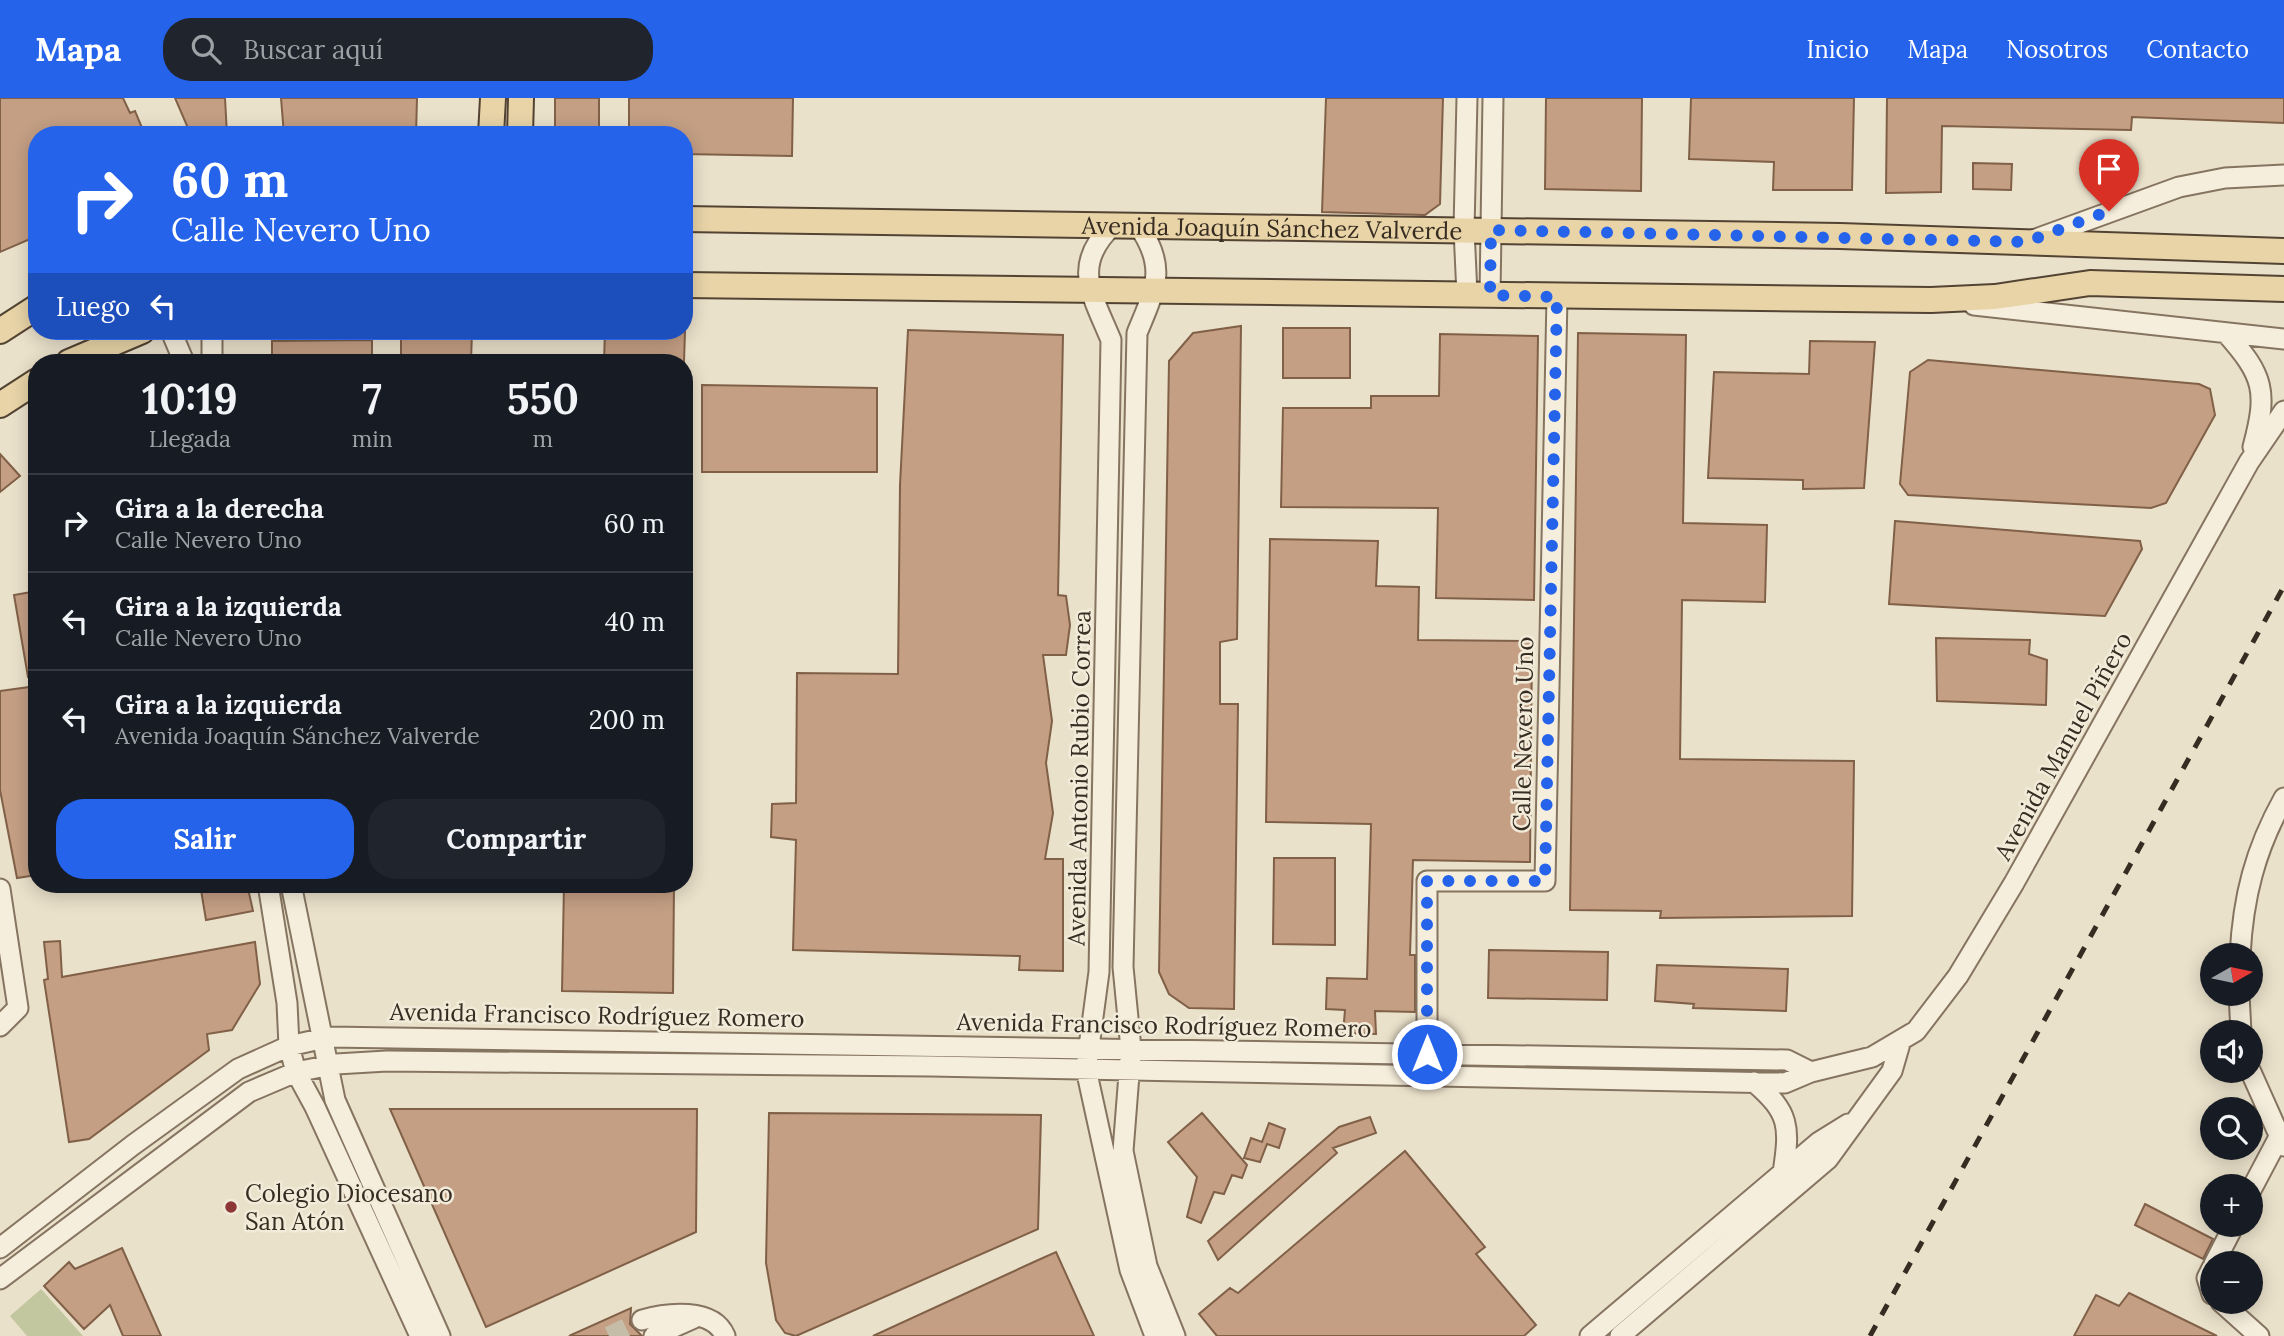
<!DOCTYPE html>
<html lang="es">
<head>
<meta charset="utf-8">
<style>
  :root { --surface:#171b24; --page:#20242c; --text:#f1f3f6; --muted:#9ea1a6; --line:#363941; --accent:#2563eb }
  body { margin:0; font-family:Lora,serif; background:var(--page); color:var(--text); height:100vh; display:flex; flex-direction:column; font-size:26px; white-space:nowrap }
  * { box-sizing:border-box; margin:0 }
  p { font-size:23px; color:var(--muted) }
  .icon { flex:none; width:38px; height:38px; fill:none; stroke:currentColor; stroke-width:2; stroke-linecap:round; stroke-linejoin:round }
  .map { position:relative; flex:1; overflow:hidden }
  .details { position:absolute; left:28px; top:256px; width:665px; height:539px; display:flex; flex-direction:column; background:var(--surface); border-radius:28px; box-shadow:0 4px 18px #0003 }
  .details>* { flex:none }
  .banner { position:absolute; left:28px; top:28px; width:665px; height:214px; border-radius:28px; box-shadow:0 4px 18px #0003; background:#2563eb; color:#fff; overflow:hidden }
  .needle { width:46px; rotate:81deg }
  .tools { position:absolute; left:2200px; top:845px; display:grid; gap:14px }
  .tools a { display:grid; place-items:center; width:63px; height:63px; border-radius:50%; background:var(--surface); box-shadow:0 4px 18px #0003; font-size:35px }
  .pin { position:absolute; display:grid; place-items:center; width:60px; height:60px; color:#fff; margin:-72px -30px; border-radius:50% 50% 50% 0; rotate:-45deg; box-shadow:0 0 7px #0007 }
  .pin .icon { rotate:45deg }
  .me { position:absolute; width:77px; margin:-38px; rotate:0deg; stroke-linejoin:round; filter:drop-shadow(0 0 5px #0008) }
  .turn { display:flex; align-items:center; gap:24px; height:147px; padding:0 28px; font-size:32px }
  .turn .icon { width:91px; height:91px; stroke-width:2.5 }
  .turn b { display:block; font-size:49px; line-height:60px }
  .then { display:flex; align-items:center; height:66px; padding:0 28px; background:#0003; gap:14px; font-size:26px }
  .eta { display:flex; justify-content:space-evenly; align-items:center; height:119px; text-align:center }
  .eta b { font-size:42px; font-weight:700; line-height:49px }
  .action { display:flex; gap:14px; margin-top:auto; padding:14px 28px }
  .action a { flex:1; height:80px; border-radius:28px; background:var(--accent); color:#fff; font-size:28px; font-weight:700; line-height:80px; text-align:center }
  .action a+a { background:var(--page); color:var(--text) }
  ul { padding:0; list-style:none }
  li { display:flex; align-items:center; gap:21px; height:98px; padding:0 28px; border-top:2px solid var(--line) }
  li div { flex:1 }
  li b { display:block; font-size:26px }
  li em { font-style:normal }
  header { display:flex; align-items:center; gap:42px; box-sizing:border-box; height:98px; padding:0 35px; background:var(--accent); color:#fff }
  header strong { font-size:33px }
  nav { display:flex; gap:38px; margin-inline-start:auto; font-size:24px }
  .search { width:490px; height:63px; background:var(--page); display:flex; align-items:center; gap:18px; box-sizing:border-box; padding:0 24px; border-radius:28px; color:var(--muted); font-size:26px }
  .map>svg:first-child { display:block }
  .green { fill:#c2c79f }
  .building { fill:#c49f84; stroke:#816048; stroke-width:2 }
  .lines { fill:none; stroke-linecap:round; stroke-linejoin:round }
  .minor-tunnel { stroke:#c6bda8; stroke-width:19; stroke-dasharray:19 10; stroke-linecap:butt }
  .minor-casing { stroke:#857460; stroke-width:23 }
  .major-casing { stroke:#534333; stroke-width:28 }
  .minor { stroke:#f6eedc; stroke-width:19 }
  .major { stroke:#e8d4a7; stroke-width:24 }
  .rail { stroke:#372c22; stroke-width:5; stroke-dasharray:12 12; stroke-linecap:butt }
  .route { stroke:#2563eb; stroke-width:12; stroke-dasharray:0 21.6 }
  .poi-dot { fill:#8d3736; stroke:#f2ebd9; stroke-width:2.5 }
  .labels { text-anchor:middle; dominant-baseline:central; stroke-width:5; stroke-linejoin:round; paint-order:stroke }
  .street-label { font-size:24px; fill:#372c22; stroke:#f2ebd9 }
  .poi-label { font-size:24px; fill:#372c22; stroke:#f2ebd9; text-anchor:start }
</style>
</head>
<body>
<header>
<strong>Mapa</strong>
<div class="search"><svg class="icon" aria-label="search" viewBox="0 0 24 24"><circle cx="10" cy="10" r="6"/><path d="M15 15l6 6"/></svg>Buscar aquí</div>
<nav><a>Inicio</a><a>Mapa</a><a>Nosotros</a><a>Contacto</a></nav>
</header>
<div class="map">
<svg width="2284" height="1238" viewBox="0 0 2284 1238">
  <rect width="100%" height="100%" fill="#eae1ca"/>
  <path class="green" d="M41,1191l42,47h-56l-17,-20z"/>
  <path class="building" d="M0,0h123l7,15 5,-2 10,24h-108v35l-5,2 5,11v53l-37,16z
    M175,0h50l2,37h-36z
    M281,0h136l-1,37h-132z
    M555,0h44v37h-44z
    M629,0h164l-1,58 -108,-2v-19h-55z
    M1326,0h117l-3,106 -15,11 -103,-3z
    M1546,0h96l-1,93 -96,-2z
    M1691,0h163l-2,92h-79l1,-28 -85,-3z
    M1887,0h397v25l-152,-6 -1,13 -189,-4 -1,66 -55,1z
    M1973,65l39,1 -1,26 -38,-1z
    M1241,228l-4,313 -17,3v62h18l-4,305 -45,-1 -20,-14 -10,-22 10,-611 24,-28z
    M1283,230h67v50h-67z
    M908,232l155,5 -5,260 8,1 4,29 -4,30h-23l9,66 -6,42 7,50 -8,46h18v112l-44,-1 1,-14 -227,-6 3,-110 -25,-3 1,-33 24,-1 1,-130 101,1 2,-189z
    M401,233h71l-1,31h-70z
    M605,233h80l-1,31h-80z
    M1578,235l108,2 -3,188 84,2 -2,77 -83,-2 -2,159 174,2 -2,155 -192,2 1,-7 -91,-1z
    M1440,236l98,2 -4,264 -98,-2 2,-90 -157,-1 2,-99h88v-12h68z
    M372,242v22h-100v-21z
    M1810,243l65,1 -11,146 -61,1v-9l-95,-2 6,-106 95,2z
    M1928,262l271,24 11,5 5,26 -49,88 -15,5 -243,-13 -8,-11 10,-112z
    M702,287l175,3v84h-175z
    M0,356l20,22 -20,16z
    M1895,423l245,20 2,8 -37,67 -216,-12z
    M1270,441l108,2 -2,45 43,1 -1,53 114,1 -2,221 -117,-2 -3,95h5v57l-40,-1 1,23 -33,-1 2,-23 -19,-1 1,-31 40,1 4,-155 -105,-2z
    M37,493v86h-9l-14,-82z
    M1936,540l94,2 -1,14 18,6 -1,45 -109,-4z
    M37,588v189l-20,3 -17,-88v-99z
    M1274,760h61v87l-62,-1z
    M200,786h47l6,27 -47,9z
    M564,786h110l-1,109 -111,-2z
    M60,843l2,36 193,-35 5,42 -28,46 -25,4 2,16 -120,89 -20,3 -25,-162 4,-1 -4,-37z
    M1489,852l119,2 -1,48 -119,-2z
    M1657,867l131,4 -2,42 -93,-3 1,-4 -39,-3z
    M390,1011h307l-1,123 -210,95z
    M769,1015l272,2 -3,114 -242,107 -11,-3 -9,-13 -10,-57z
    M1202,1015l45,52 -5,13 -10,-3 -8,19 -10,-2 -13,31 -14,-6 10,-40 -29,-35z
    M1370,1019l6,16 -43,15 4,5 -119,107 -10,-19 131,-114z
    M1269,1025l16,6 -6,19 -12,-4 -7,18 -16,-4 7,-20 11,4z
    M1405,1053l80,96 -9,7 60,71 -12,11h-307l-18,-22 31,-26 8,5z
    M2145,1106l68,35 -10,20 -68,-34z
    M122,1150l39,88h-38l-13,-31 -26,24 -40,-43 25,-24 6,7z
    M1056,1154l38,84h-221l163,-75z
    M2129,1195l88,43h-143l22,-41 23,11z
    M631,1210l-1,16 12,12h-73z"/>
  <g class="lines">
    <path class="minor-tunnel" d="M609,1238l33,-16"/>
    <g class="minor-casing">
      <path id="minor" d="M1467,0l-3,131 3,66
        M1113,127c-42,40 -21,69 -2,115l-12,632 -13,97 44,201 25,66
        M1138,127c30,43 17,64 -1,108l-14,634 8,82 -8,102 24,115 28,70
        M2033,142l146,-53 46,-9 59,-3
        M1490,197l3,-197
        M1974,207l310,34
        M171,233l13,31
        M2226,235c38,43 42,58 27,114
        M212,264v-31
        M268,786l19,119 2,43 7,26 19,35 105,229
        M291,786l44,216 105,236
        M0,791l18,119
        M2240,858c3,-59 15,-106 44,-158
        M2239,896l2,38
        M0,928l18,-18
        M1427,956v-173h118l12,-584
        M2250,972l34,76
        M1754,984c36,31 36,44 29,91
        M2250,1094l29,-55
        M0,1150l133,-103 105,-76 51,-23 40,-9 1458,23 24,12
        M2214,1166l20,-39
        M2212,1170l-5,10 5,16
        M0,1181l249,-187 47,-20 40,-8 51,-3 544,5 854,17 26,-11 61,-15 44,-26 42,-55 56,-93 235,-421 35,-51
        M2221,1204l38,34
        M642,1222c24,-7 71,-13 83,16
        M654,1238l40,-18
        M1590,1238l229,-194 29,-18
        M1620,1238l208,-177 64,-88 9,-31"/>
    </g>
    <g class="major-casing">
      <g id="major">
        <path d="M491,37l2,-37"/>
        <path d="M520,37l1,-37"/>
        <path id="s1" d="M684,121l1156,17 444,15"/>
        <path d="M684,187l1247,15 64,-3 95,-14 194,6"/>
        <path d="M0,233l37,-24"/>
        <path d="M69,264l73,-31"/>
        <path d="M0,307l37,-24"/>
      </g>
    </g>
    <use href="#minor" class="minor"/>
    <use href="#major" class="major"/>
    <path class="rail" d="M1870,1238l414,-750"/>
  </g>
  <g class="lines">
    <path class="route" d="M1427,956v-173h118l12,-584 -67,-2 1,-65 535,12 83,-31"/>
  </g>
  <circle class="poi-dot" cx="231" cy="1109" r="7"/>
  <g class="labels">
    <g class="street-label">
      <text stroke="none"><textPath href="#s1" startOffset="588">Avenida Joaquín Sánchez Valverde</textPath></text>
      <text transform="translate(1523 636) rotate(-89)">Calle Nevero Uno</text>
      <text transform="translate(2063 648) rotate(-61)">Avenida Manuel Piñero</text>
      <text transform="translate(1079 680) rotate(-89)">Avenida Antonio Rubio Correa</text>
      <text transform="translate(597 917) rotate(1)">Avenida Francisco Rodríguez Romero</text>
      <text transform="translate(1164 927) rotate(1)">Avenida Francisco Rodríguez Romero</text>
    </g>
    <g class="poi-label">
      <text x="245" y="1095">Colegio Diocesano<tspan x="245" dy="28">San Atón</tspan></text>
    </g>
  </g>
</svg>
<div class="tools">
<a><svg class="needle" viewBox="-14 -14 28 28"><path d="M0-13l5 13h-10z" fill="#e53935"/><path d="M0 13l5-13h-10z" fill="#9ea1a6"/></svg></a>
<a><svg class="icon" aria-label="sound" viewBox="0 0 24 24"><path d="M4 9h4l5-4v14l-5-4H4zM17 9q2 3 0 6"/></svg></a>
<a><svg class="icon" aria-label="search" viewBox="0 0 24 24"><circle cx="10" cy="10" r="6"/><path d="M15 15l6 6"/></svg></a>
<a>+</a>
<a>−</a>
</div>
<div class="pin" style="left:2109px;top:113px;background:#d93025"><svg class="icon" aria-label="arrive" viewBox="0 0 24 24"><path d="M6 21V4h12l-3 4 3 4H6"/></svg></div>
<svg class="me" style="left:1427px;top:956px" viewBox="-20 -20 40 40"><circle r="17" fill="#2563eb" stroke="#fff" stroke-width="3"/><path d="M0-11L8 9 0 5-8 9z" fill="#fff"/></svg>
<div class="banner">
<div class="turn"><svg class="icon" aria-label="right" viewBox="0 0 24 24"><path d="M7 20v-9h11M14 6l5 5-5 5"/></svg><div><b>60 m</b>Calle Nevero Uno</div></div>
<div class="then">Luego<svg class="icon" aria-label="left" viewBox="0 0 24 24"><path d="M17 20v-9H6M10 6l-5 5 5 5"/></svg></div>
</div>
<section class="details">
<div class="eta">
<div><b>10:19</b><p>Llegada</p></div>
<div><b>7</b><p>min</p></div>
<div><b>550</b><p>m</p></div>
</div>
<ul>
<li><svg class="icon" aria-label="right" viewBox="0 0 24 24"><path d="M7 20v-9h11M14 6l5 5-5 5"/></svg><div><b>Gira a la derecha</b><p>Calle Nevero Uno</p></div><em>60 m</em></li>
<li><svg class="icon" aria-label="left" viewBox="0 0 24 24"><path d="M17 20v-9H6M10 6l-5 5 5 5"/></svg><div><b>Gira a la izquierda</b><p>Calle Nevero Uno</p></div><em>40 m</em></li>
<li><svg class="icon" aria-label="left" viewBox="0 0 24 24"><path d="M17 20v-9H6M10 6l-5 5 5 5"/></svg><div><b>Gira a la izquierda</b><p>Avenida Joaquín Sánchez Valverde</p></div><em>200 m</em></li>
</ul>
<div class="action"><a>Salir</a><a>Compartir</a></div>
</section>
</div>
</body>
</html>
